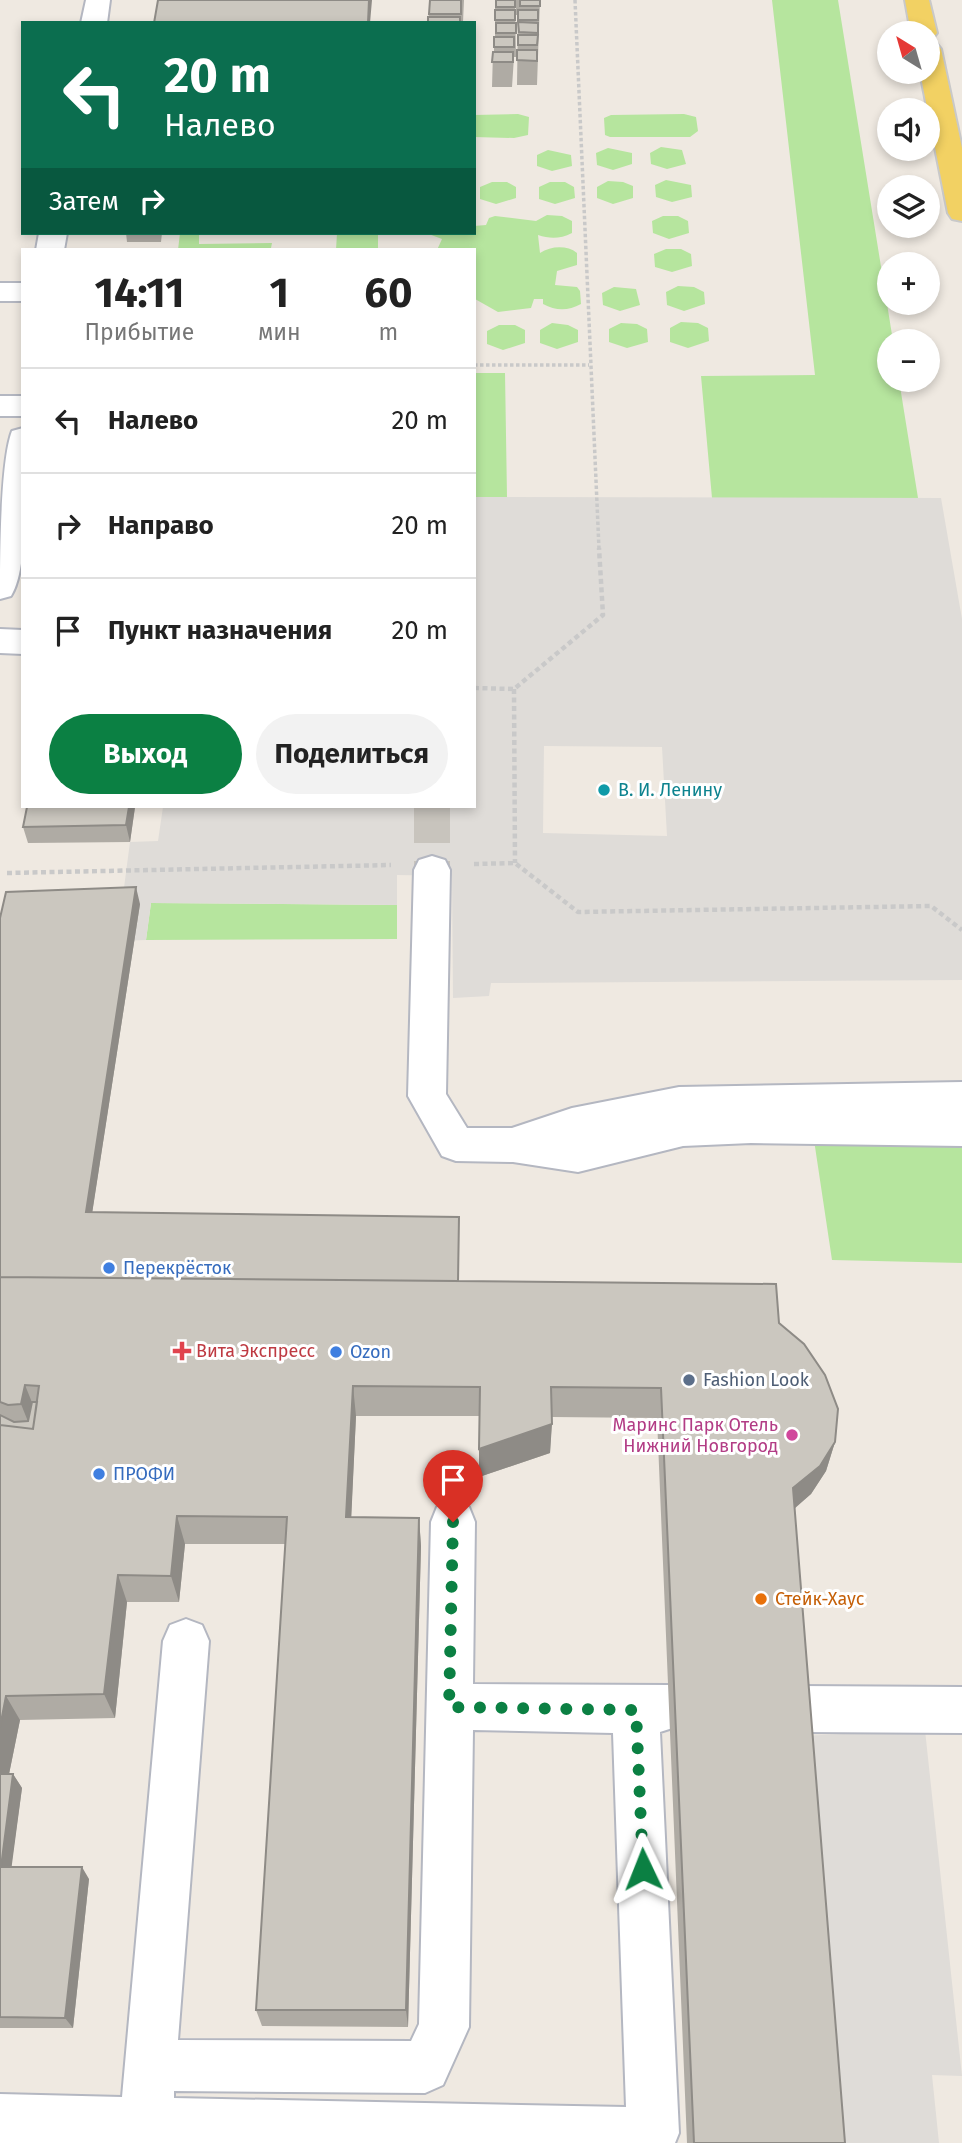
<!DOCTYPE html>
<html lang="ru">
<head>
<meta charset="utf-8">
<style>
  :root { --surface:#fff; --page:#f2f2f2; --text:#222; --muted:#767676; --line:#e0e0e0; --accent:#0b8043 }
  body { margin:0; font-family:"Fira Sans",sans-serif; background:var(--page); color:var(--text); height:100vh; display:flex; flex-direction:column; font-size:26px; white-space:nowrap }
  * { box-sizing:border-box; margin:0 }
  p { font-size:23px; color:var(--muted) }
  .icon { flex:none; width:38px; height:38px; fill:none; stroke:currentColor; stroke-width:2; stroke-linecap:round; stroke-linejoin:round }
  .map { position:relative; flex:1; overflow:hidden }
  .details { position:absolute; left:21px; top:248px; width:455px; height:560px; display:flex; flex-direction:column; background:var(--surface); border-radius:0px; box-shadow:0 4px 10px #0003 }
  .details>* { flex:none }
  .hud { position:absolute; left:21px; top:21px; width:455px; height:214px; border-radius:0px; box-shadow:0 4px 10px #0003; background:#0b6e4f; color:#fff; overflow:hidden }
  .needle { width:46px; rotate:323deg }
  .fabs { position:absolute; left:877px; top:21px; display:grid; gap:14px }
  .fabs a { display:grid; place-items:center; width:63px; height:63px; border-radius:50%; background:var(--surface); box-shadow:0 4px 10px #0003; font-size:35px }
  .pin { position:absolute; display:grid; place-items:center; width:60px; height:60px; color:#fff; margin:-72px -30px; border-radius:50% 50% 50% 0; rotate:-45deg; box-shadow:0 0 7px #0007 }
  .pin .icon { rotate:45deg }
  .me { position:absolute; width:77px; margin:-38px; rotate:358deg; stroke-linejoin:round; filter:drop-shadow(0 0 5px #0008) }
  .turn { display:flex; align-items:center; gap:24px; height:147px; padding:0 28px; font-size:32px }
  .turn .icon { width:91px; height:91px; stroke-width:2.5 }
  .turn b { display:block; font-size:49px; line-height:60px }
  .then { display:flex; align-items:center; height:66px; padding:0 28px; background:#0003; gap:14px; font-size:26px }
  .eta { display:flex; justify-content:space-evenly; align-items:center; height:119px; text-align:center }
  .eta b { font-size:42px; font-weight:700; line-height:49px }
  .cta { display:flex; gap:14px; margin-top:auto; padding:14px 28px }
  .cta a { flex:1; height:80px; border-radius:42px; background:var(--accent); color:#fff; font-size:28px; font-weight:700; line-height:80px; text-align:center }
  .cta a+a { background:var(--page); color:var(--text) }
  ul { padding:0; list-style:none }
  li { display:flex; align-items:center; gap:21px; height:105px; padding:0 28px; border-top:2px solid var(--line) }
  li div { flex:1 }
  li b { display:block; font-size:26px }
  li em { font-style:normal }
  .map>svg:first-child { display:block }
  .green { fill:#b6e59e }
  .plaza { fill:#dfdcd8; fill-rule:evenodd }
  .lines { fill:none; stroke-linecap:round; stroke-linejoin:round }
  .minor-tunnel { stroke:#c8c4bd; stroke-width:36; stroke-dasharray:36 18; stroke-linecap:butt }
  .minor-casing { stroke:#b4b7c1; stroke-width:4 }
  .major-casing { stroke:#c9c9c9; stroke-width:4 }
  .path-far1 { stroke:#c9c9c9; stroke-width:3.5; stroke-dasharray:3.5 2.5; stroke-linecap:butt }
  .path { stroke:#c9c9c9; stroke-width:4.5; stroke-dasharray:5 3.5; stroke-linecap:butt }
  .minor { fill:#fff; fill-rule:evenodd }
  .major { fill:#f2d163; fill-rule:evenodd }
  .wall { fill:#afaba4 }
  .shaded-wall { fill:#8e8b86 }
  .building { fill:#cbc7bf; stroke:#8e8b86; stroke-width:2 }
  .route { stroke:#0b8043; stroke-width:12; stroke-dasharray:0 21.6 }
  .culture-dot { fill:#0f9aa8; stroke:#fff; stroke-width:2.5 }
  .shop-dot { fill:#3f7fe0; stroke:#fff; stroke-width:2.5 }
  .health-dot { fill:#e0444e; stroke:#fff; stroke-width:2.5 }
  .service-dot { fill:#5c6f8a; stroke:#fff; stroke-width:2.5 }
  .hotel-dot { fill:#d1479c; stroke:#fff; stroke-width:2.5 }
  .food-dot { fill:#e8710a; stroke:#fff; stroke-width:2.5 }
  .labels { text-anchor:middle; dominant-baseline:central; stroke-width:6; stroke-linejoin:round; paint-order:stroke }
  .culture-label { font-size:18px; fill:#0d838f; stroke:#fff; text-anchor:start }
  .shop-label { font-size:18px; fill:#366cbe; stroke:#fff; text-anchor:start }
  .health-label { font-size:18px; fill:#be3a42; stroke:#fff; text-anchor:start }
  .service-label { font-size:18px; fill:#4e5e75; stroke:#fff; text-anchor:start }
  .hotel-label { font-size:18px; fill:#b23c85; stroke:#fff; text-anchor:end }
  .food-label { font-size:18px; fill:#c56008; stroke:#fff; text-anchor:start }
</style>
</head>
<body>
<div class="map">
<svg width="962" height="2143" viewBox="0 0 962 2143">
  <rect width="100%" height="100%" fill="#efe9e1"/>
  <path class="green" d="M772,0h66l55,341h-4v39h10l19,118h-206l-11,-122 114,-1z
    M518,114l11,3 -1,18 -14,3 -40,-1v-22z
    M684,114l12,3 2,14 -8,6h-80l-5,-2 -1,-17 7,-3z
    M661,147l21,3 4,14 -19,5 -16,-5 -1,-11z
    M608,148l24,5v11l-19,6 -16,-5 -1,-12z
    M548,150l23,5 1,11 -20,5 -15,-5v-11z
    M666,180l25,5 1,12 -20,5 -16,-5 -1,-12z
    M608,181l15,1 10,4v12l-20,6 -16,-6v-11z
    M492,182h15l9,5v11l-20,6 -16,-5v-12z
    M550,182h15l9,5 1,11 -20,6 -16,-5v-12z
    M547,215l15,1 10,5v12c-12,6 -22,6 -34,2l2,18c11,-7 27,-8 37,0v12l-20,6 -2,14 22,2 3,4 1,13c-13,7 -25,7 -38,0v-5h-9l-3,9 -33,4 -23,-13 -1,-49h-37l5,-11 -16,-6h48v-7l12,-1 3,-7 6,-2 41,5z
    M663,216h15l10,5 1,12 -20,6 -16,-6 -1,-12z
    M180,233h19v11l73,-1 -1,5 -93,2z
    M337,233h41v17h-42z
    M666,249h15l10,5 1,12 -20,6 -17,-5 -1,-13z
    M678,286l16,1 10,5 1,12 -21,7 -17,-6 -1,-13z
    M614,287l22,2 4,16 -20,6 -17,-6 -1,-12z
    M681,322l17,1 10,5 1,13 -21,7 -18,-6v-14z
    M552,323l16,2 10,5v12l-21,7 -17,-6v-13z
    M621,323l16,1 10,5 1,13 -21,6 -18,-6v-13z
    M499,325h16l10,5v13l-22,7 -16,-6v-13z
    M474,373h31l2,124h-33z
    M151,903l246,2v34l-251,1z
    M814,1140l148,1v122l-130,-3z"/>
  <path class="plaza" d="M474,497l467,1 21,121v361l-471,3 -2,13 -36,2 -1,-122 -55,-1v30l-246,-2 -5,37 -29,1 13,-99 28,-1 5,-34h311zM544,746l118,1 5,89 -124,-3z
    M925,1730l37,346 -30,-1 7,68h-107l-31,-407z"/>
  <g class="lines">
    <path class="minor-tunnel" d="M432,807v63"/>
    <g class="minor-casing">
      <path id="minor" d="M86,0h24l-3,23h-26z
        M39,233h28l-3,17h-28z
        M0,283h23v18h-23z
        M0,396h23v20h-23z
        M23,428c0,40 8,136 -12,168l-11,3c0,-39 0,-137 12,-168z
        M0,629l23,1v24l-23,-1z
        M432,856l13,4 5,10 -4,224 21,34h45l60,-20 107,-21 283,-5v64l-211,-3 -68,3 -105,26 -65,-10 -57,-1 -14,-5 -34,-60 6,-226 5,-10z
        M453,1501l16,6 6,15 -2,162 196,1 16,7 7,16 -7,16 -25,8 19,401 -4,10h-675v-49l122,3 41,-456 7,-16 16,-6 16,6 7,16 -31,399 233,1 8,-17 12,-502 6,-15zM473,1730l140,3 13,374 -452,-9v-7l251,2 18,-8 26,-58z
        M800,1686l162,1v46l-162,-1 -16,-7 -7,-16 7,-16z"/>
    </g>
    <g class="major-casing">
      <path id="major" d="M905,0h24l8,33 -4,5 -5,2v-7h-17z
        M928,41l9,3 4,5 21,99v73l-10,-2 -4,-6 -28,-141h8z"/>
    </g>
    <path class="path-far1" d="M575,0l24,549
      M474,365h115"/>
    <path class="path" d="M474,688l40,1 89,-74 -4,-67
      M514,689l1,174
      M474,864l41,-1 63,49 353,-6 31,24
      M7,873l384,-8"/>
    <use href="#minor" class="minor"/>
    <use href="#major" class="major"/>
  </g>
  <path class="wall" d="M430,0h34l-1,22 -35,1z
    M495,0h20l1,57h-2l-2,30h-20l1,-35h1v-15h1z
    M516,0h24l-3,85h-20l1,-70h-2z
    M126,233h36l-1,9h-34z
    M27,807h108l-5,35 -102,1 -5,-16z
    M140,904l-48,309 366,68 321,42 56,119 -9,29 -15,23 -17,14 51,635h-158l-30,-725 -105,-1 -2,36 -71,24 1,-61h-124l-5,101 68,1 2,28 -13,481 -146,-1 -6,-16 29,-466h-100l-6,58h-52l-12,116 -95,2 -11,54h4l9,14 -11,79 78,12 -16,149h-73v-1110z"/>
  <path class="shaded-wall" d="M369,0h3l-2,23h-2z
    M129,807h6l-5,35 -4,-17z
    M136,887l4,17 -50,323 -4,-15z
    M25,1385l12,30 -4,19 -12,-30z
    M353,1386l3,30 -6,129 -4,-28z
    M552,1424l-2,29 -71,24v-28z
    M835,1442l-9,29 -15,23 -26,23 8,-29z
    M177,1516l8,28 -6,58 -8,-26z
    M419,1518l2,28 -13,481 -2,-17z
    M118,1575l9,27 -12,116 -11,-24z
    M6,1696l14,24 -14,69 -6,-10v-52z
    M13,1774l9,14 -12,91 -9,-12z
    M82,1867l7,12 -16,149 -8,-10z"/>
  <path class="building" d="M158,0h211l-1,23h-214z
    M430,0h31v14h-32z
    M496,0h19v7h-19z
    M520,0h20v6h-20z
    M495,10h20v10h-20z
    M518,10h20v10h-20z
    M428,17h32v6h-32z
    M518,22l20,1v10l-19,-1z
    M496,23h20v10h-20z
    M518,35h20l-1,10h-19z
    M494,37h20v10h-20z
    M517,50h20v11l-20,-1z
    M493,52h20v10h-21z
    M27,807h102l-3,18 -103,2z
    M136,887l-50,325 373,5 -1,64 -458,-4v-359l6,-26z
    M0,1277l776,7 3,39 25,21 21,31 13,34 -3,33 -15,24 -27,22 52,655h-151l-33,-755 -110,-1 1,37 -73,25 1,-62 -127,-1 -7,131 73,1 -13,492h-150l31,-493 -110,-1 -6,60 -53,-1 -14,119 -98,2 -6,31v-302l33,4 6,-43 -14,-1 -4,19 -13,1 -8,-3z
    M32,1402h5l-4,27 -33,-4v-10l14,7 14,-1z
    M0,1774h13l-12,93h81l-17,151 -65,-1z"/>
  <g class="lines">
    <path class="route" d="M453,1522l-4,185 187,3 7,159"/>
  </g>
  <circle class="culture-dot" cx="604" cy="790" r="7"/>
  <g class="shop-dot">
    <circle cx="109" cy="1268" r="7"/>
    <circle cx="336" cy="1352" r="7"/>
    <circle cx="99" cy="1474" r="7"/>
  </g>
  <path class="health-dot" d="M178.5 1340.5h7v7h7v7h-7v7h-7v-7h-7v-7h7z"/>
  <circle class="service-dot" cx="689" cy="1380" r="7"/>
  <circle class="hotel-dot" cx="792" cy="1435" r="7"/>
  <circle class="food-dot" cx="761" cy="1599" r="7"/>
  <g class="labels">
    <g class="culture-label">
      <text x="618" y="790">В. И. Ленину</text>
    </g>
    <g class="shop-label">
      <text x="123" y="1268">Перекрёсток</text>
      <text x="350" y="1352">Ozon</text>
      <text x="113" y="1474">ПРОФИ</text>
    </g>
    <g class="health-label">
      <text x="196" y="1351">Вита Экспресс</text>
    </g>
    <g class="service-label">
      <text x="703" y="1380">Fashion Look</text>
    </g>
    <g class="hotel-label">
      <text x="778" y="1425">Маринс Парк Отель<tspan x="778" dy="21">Нижний Новгород</tspan></text>
    </g>
    <g class="food-label">
      <text x="775" y="1599">Стейк-Хаус</text>
    </g>
  </g>
</svg>
<div class="fabs">
<a><svg class="needle" viewBox="-14 -14 28 28"><path d="M0-13l5 13h-10z" fill="#e53935"/><path d="M0 13l5-13h-10z" fill="#767676"/></svg></a>
<a><svg class="icon" aria-label="sound" viewBox="0 0 24 24"><path d="M4 9h4l5-4v14l-5-4H4zM17 9q2 3 0 6"/></svg></a>
<a><svg class="icon" aria-label="layers" viewBox="0 0 24 24"><path d="M12 4l9 5-9 5-9-5zM3 14l9 5 9-5"/></svg></a>
<a>+</a>
<a>−</a>
</div>
<div class="pin" style="left:453px;top:1522px;background:#d93025"><svg class="icon" aria-label="arrive" viewBox="0 0 24 24"><path d="M6 21V4h12l-3 4 3 4H6"/></svg></div>
<svg class="me" style="left:643px;top:1869px" viewBox="-20 -20 40 40"><path d="M0-17L14 15 0 8-14 15z" fill="#0b8043" stroke="#fff" stroke-width="4"/></svg>
<div class="hud">
<div class="turn"><svg class="icon" aria-label="left" viewBox="0 0 24 24"><path d="M17 20v-9H6M10 6l-5 5 5 5"/></svg><div><b>20 m</b>Налево</div></div>
<div class="then">Затем<svg class="icon" aria-label="right" viewBox="0 0 24 24"><path d="M7 20v-9h11M14 6l5 5-5 5"/></svg></div>
</div>
<section class="details">
<div class="eta">
<div><b>14:11</b><p>Прибытие</p></div>
<div><b>1</b><p>мин</p></div>
<div><b>60</b><p>m</p></div>
</div>
<ul>
<li><svg class="icon" aria-label="left" viewBox="0 0 24 24"><path d="M17 20v-9H6M10 6l-5 5 5 5"/></svg><div><b>Налево</b></div><em>20 m</em></li>
<li><svg class="icon" aria-label="right" viewBox="0 0 24 24"><path d="M7 20v-9h11M14 6l5 5-5 5"/></svg><div><b>Направо</b></div><em>20 m</em></li>
<li><svg class="icon" aria-label="arrive" viewBox="0 0 24 24"><path d="M6 21V4h12l-3 4 3 4H6"/></svg><div><b>Пункт назначения</b></div><em>20 m</em></li>
</ul>
<div class="cta"><a>Выход</a><a>Поделиться</a></div>
</section>
</div>
</body>
</html>
